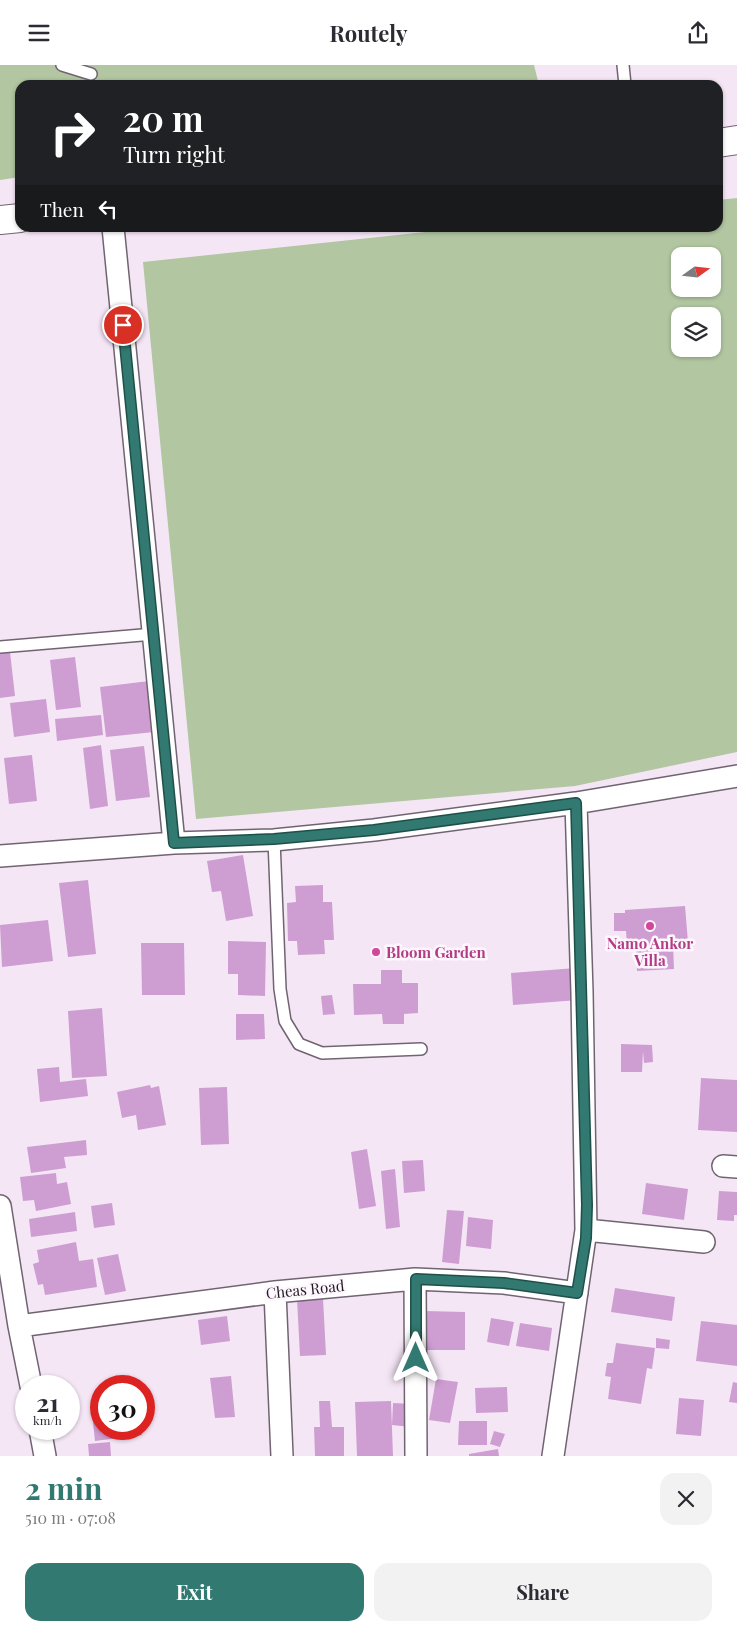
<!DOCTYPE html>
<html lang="en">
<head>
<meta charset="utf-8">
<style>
  :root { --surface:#fff; --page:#f2f2f3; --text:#2b2b33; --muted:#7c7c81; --accent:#327971 }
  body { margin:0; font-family:"Playfair Display",serif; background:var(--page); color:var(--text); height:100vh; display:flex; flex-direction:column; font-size:19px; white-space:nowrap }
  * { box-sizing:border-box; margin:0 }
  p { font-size:16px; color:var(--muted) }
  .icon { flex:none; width:28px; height:28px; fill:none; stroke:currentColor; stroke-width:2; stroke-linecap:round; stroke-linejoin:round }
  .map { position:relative; height:1391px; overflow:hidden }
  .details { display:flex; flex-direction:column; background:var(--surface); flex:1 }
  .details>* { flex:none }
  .guide { position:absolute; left:15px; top:15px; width:708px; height:152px; border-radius:15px; box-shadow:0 1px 4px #0004; background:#202124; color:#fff; overflow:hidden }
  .needle { width:32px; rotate:75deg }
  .tools { position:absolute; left:671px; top:182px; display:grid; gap:10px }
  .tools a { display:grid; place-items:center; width:50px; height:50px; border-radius:10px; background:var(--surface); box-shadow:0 1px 4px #0004; font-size:25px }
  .speed { position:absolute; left:15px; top:1310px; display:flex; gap:10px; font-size:25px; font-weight:700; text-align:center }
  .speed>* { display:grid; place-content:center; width:65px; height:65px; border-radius:50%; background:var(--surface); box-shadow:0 1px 4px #0004; line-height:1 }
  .speed small { font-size:12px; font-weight:400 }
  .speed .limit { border:8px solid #d22; background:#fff; color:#111 }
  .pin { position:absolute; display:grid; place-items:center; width:42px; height:42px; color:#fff; margin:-21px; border:2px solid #fff; border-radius:50%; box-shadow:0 1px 5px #0007 }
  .me { position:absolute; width:55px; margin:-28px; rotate:0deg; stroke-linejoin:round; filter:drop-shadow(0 0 4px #0008) }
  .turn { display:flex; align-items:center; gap:18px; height:105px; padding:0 25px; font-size:22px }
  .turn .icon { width:65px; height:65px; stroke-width:2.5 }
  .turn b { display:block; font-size:35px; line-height:42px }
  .then { display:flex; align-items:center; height:48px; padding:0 25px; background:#0003; gap:10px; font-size:19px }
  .round { display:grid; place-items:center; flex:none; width:52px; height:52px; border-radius:15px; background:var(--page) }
  .summary { display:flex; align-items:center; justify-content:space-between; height:85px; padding:0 25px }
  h1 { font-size:30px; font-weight:700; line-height:38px; color:var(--accent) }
  .cta { display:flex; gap:10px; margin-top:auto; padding:10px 25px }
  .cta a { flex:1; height:58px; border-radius:15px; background:var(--accent); color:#fff; font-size:20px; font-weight:700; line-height:58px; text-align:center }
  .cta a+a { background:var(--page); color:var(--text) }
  header { display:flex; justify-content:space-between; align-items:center; height:65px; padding:0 25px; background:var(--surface); font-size:22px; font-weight:700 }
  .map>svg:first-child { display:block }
  .green { fill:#b1c6a1; fill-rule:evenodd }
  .building { fill:#ce9dd2 }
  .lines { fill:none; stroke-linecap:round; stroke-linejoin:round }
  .lane-casing { stroke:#716472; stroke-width:14 }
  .street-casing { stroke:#716472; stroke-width:24 }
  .secondary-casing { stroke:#716472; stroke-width:30 }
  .lane { stroke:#fff; stroke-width:11 }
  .street { stroke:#fff; stroke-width:21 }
  .secondary { stroke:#fff; stroke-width:28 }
  .route-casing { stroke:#204f49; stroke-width:12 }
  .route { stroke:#327971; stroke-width:9 }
  .hotel-dot { fill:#d1479c; stroke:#fdf6fd; stroke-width:2 }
  .labels { text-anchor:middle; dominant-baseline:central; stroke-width:5; stroke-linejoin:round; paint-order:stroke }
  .hotel-label { font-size:15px; font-weight:bold; fill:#b23c85; stroke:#fdf6fd }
  .street-label { font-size:15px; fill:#201b21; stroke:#fdf6fd }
</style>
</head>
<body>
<header><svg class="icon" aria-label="menu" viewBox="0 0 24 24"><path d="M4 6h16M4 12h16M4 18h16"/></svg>Routely<svg class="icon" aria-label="share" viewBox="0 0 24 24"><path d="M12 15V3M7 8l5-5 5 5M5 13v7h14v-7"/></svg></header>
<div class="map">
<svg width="737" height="1391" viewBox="0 0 737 1391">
  <rect width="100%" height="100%" fill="#f5e6f6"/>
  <path class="green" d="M0,0h534l5,20h-519v92l-20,3z
    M737,133v554l-162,34 -379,33 -53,-557 320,-34 255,-1v-27zM680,191h32v33h-32zM680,251h32v33h-32z"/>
  <path class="building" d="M10,587l5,44 -15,2v-45z
    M75,592l6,50 -25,3 -6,-50z
    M149,616l5,51 -48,5 -6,-50z
    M46,634l4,33 -36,5 -4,-34z
    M101,650l2,20 -46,6 -2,-22z
    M101,680l7,61 -18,3 -7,-61z
    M144,681l6,51 -34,4 -6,-51z
    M32,690l5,46 -28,3 -5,-46z
    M243,790l10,61 -27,5 -5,-30 -9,1 -5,-31z
    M88,815l8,74 -28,3 -9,-74z
    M323,820v17h9l2,38h-10l1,14 -27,1 -1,-14h-9l-1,-38 9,-1 -1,-16z
    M685,841l3,36 -22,1 7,1 1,25 -37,2 -1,-26 -9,1 -1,-15h-12v-18h11v-3z
    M48,855l5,41 -51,6 -2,-42z
    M228,876l38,1 -1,54 -27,-1v-21h-10z
    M141,878h43l1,52h-43z
    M576,903l2,32 -65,5 -2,-32z
    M381,905h21v13h16v30l-14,1v10h-21l-1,-10 -28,1 -1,-31h28z
    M332,930l3,19 -12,1 -2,-19z
    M102,943l5,68 -35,2 -4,-67z
    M236,949h28l1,25 -29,1z
    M621,979l31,1 1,17 -9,1 -1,-12 -1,21h-21z
    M59,1002l1,15 26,-3 2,17 -48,6 -3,-33z
    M701,1013l36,2v52l-39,-2z
    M150,1020l1,3 8,-2 7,39 -28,5 -2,-15 -14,3 -5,-26z
    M227,1022l2,57 -28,1 -2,-57z
    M86,1075l1,15 -23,2 2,11 -35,5 -4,-26z
    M367,1084l9,57 -17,3 -8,-57z
    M423,1095l2,31 -21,2 -2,-32z
    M395,1104l5,58 -14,2 -5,-58z
    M56,1108l1,11 10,-2 4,22 -35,7 -2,-11 -11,1 -3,-24z
    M646,1118l42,6 -4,31 -42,-6z
    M719,1126l18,1v23h-3v6l-17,-1z
    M112,1138l3,22 -21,3 -3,-22z
    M447,1145l17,1 -5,53 -17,-2z
    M75,1147l2,19 -46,6 -2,-18z
    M468,1152l25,3 -2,29 -25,-3z
    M76,1177l3,19 14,-2 4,28 -52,8 -2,-11 -5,1 -5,-21 6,-2 -2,-12z
    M118,1189l8,37 -21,4 -8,-37z
    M615,1223l60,9 -3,24 -61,-9z
    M323,1233l3,57 -26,1 -3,-57z
    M425,1246l40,1v38h-40z
    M227,1251l3,25 -29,4 -3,-25z
    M491,1253l23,4 -5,24 -22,-4z
    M701,1256l36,4v41l-41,-5z
    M520,1258l32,5 -3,23 -33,-5z
    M656,1273l14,2 -1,9 -13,-1z
    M616,1278l39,5 -3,21 -5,-1 -6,36 -33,-5 3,-22 -6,-1 2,-13h6z
    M231,1311l4,41 -20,1 -5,-40z
    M436,1314l22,3 -8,41 -21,-3z
    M733,1317l4,1v20l-8,-1z
    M507,1322l1,25 -32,1 -1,-25z
    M679,1333l25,2 -3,36 -25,-2z
    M319,1336h11l2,26h12v29h-29l-1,-29h6z
    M391,1336l2,55h-36l-2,-54z
    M101,1338v26h41v6l-47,6 -4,-37z
    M393,1338l19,1 -1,23 -19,-2z
    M459,1356h28v24h-29z
    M494,1366l11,3 -5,13 -10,-3z
    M110,1377l1,14h-22l-1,-12z
    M498,1384l1,7h-30v-2z"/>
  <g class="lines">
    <g class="lane-casing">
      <path id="lane" d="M62,0l29,9
        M623,0l2,20
        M0,582l154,-13
        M274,775l6,149 5,32 14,23 23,9 99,-4"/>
    </g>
    <g class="street-casing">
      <path id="street" d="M113,162l61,616
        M0,791l174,-13 100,-3 100,-10 202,-27 161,-27
        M723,1101l14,1
        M0,1141l19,120 12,60
        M586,1165l118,12
        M415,1214l89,4 73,10
        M275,1227l7,164
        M19,1261l256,-34 140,-13 1,177
        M40,1364l5,27
        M553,1391l33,-226 -4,-238 -6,-189"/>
    </g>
    <g class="secondary-casing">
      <path id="secondary" d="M718,78l19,-3
        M0,155l20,-2"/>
    </g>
    <use href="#lane" class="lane"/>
    <use href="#street" class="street"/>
    <use href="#secondary" class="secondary"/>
  </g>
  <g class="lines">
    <g class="route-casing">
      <path id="route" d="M123,260l51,518 100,-4 100,-9 202,-27 11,402 -1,33 -9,55 -73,-10 -88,-4v79"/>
    </g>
    <use href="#route" class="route"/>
  </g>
  <g class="hotel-dot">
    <circle cx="650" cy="861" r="5"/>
    <circle cx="376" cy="887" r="5"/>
  </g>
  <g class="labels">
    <g class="hotel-label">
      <text x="650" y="878">Namo Ankor<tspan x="650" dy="17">Villa</tspan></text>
      <text x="386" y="887" text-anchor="start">Bloom Garden</text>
    </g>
    <g class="street-label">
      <text transform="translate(305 1224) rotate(-6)">Cheas Road</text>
    </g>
  </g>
</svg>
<div class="tools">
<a><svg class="needle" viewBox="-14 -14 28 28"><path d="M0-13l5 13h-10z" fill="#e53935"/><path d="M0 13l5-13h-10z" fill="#7c7c81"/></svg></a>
<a><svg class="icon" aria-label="layers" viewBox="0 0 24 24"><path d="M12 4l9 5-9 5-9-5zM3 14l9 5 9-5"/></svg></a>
</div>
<div class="speed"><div>21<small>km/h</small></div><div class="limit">30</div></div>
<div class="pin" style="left:123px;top:260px;background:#d93025"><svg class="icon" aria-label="arrive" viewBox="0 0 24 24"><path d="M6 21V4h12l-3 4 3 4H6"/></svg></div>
<svg class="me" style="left:416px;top:1293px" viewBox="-20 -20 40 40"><path d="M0-17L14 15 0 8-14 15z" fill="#327971" stroke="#fff" stroke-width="4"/></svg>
<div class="guide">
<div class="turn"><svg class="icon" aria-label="right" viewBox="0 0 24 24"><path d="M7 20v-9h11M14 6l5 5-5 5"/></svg><div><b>20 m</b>Turn right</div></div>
<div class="then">Then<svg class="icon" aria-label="left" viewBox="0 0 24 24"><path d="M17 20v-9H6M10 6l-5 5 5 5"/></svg></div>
</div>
</div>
<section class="details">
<div class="summary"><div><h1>2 min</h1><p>510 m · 07:08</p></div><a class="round"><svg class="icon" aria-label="close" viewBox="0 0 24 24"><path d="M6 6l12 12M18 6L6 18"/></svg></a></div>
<div class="cta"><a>Exit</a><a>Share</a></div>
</section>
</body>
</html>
